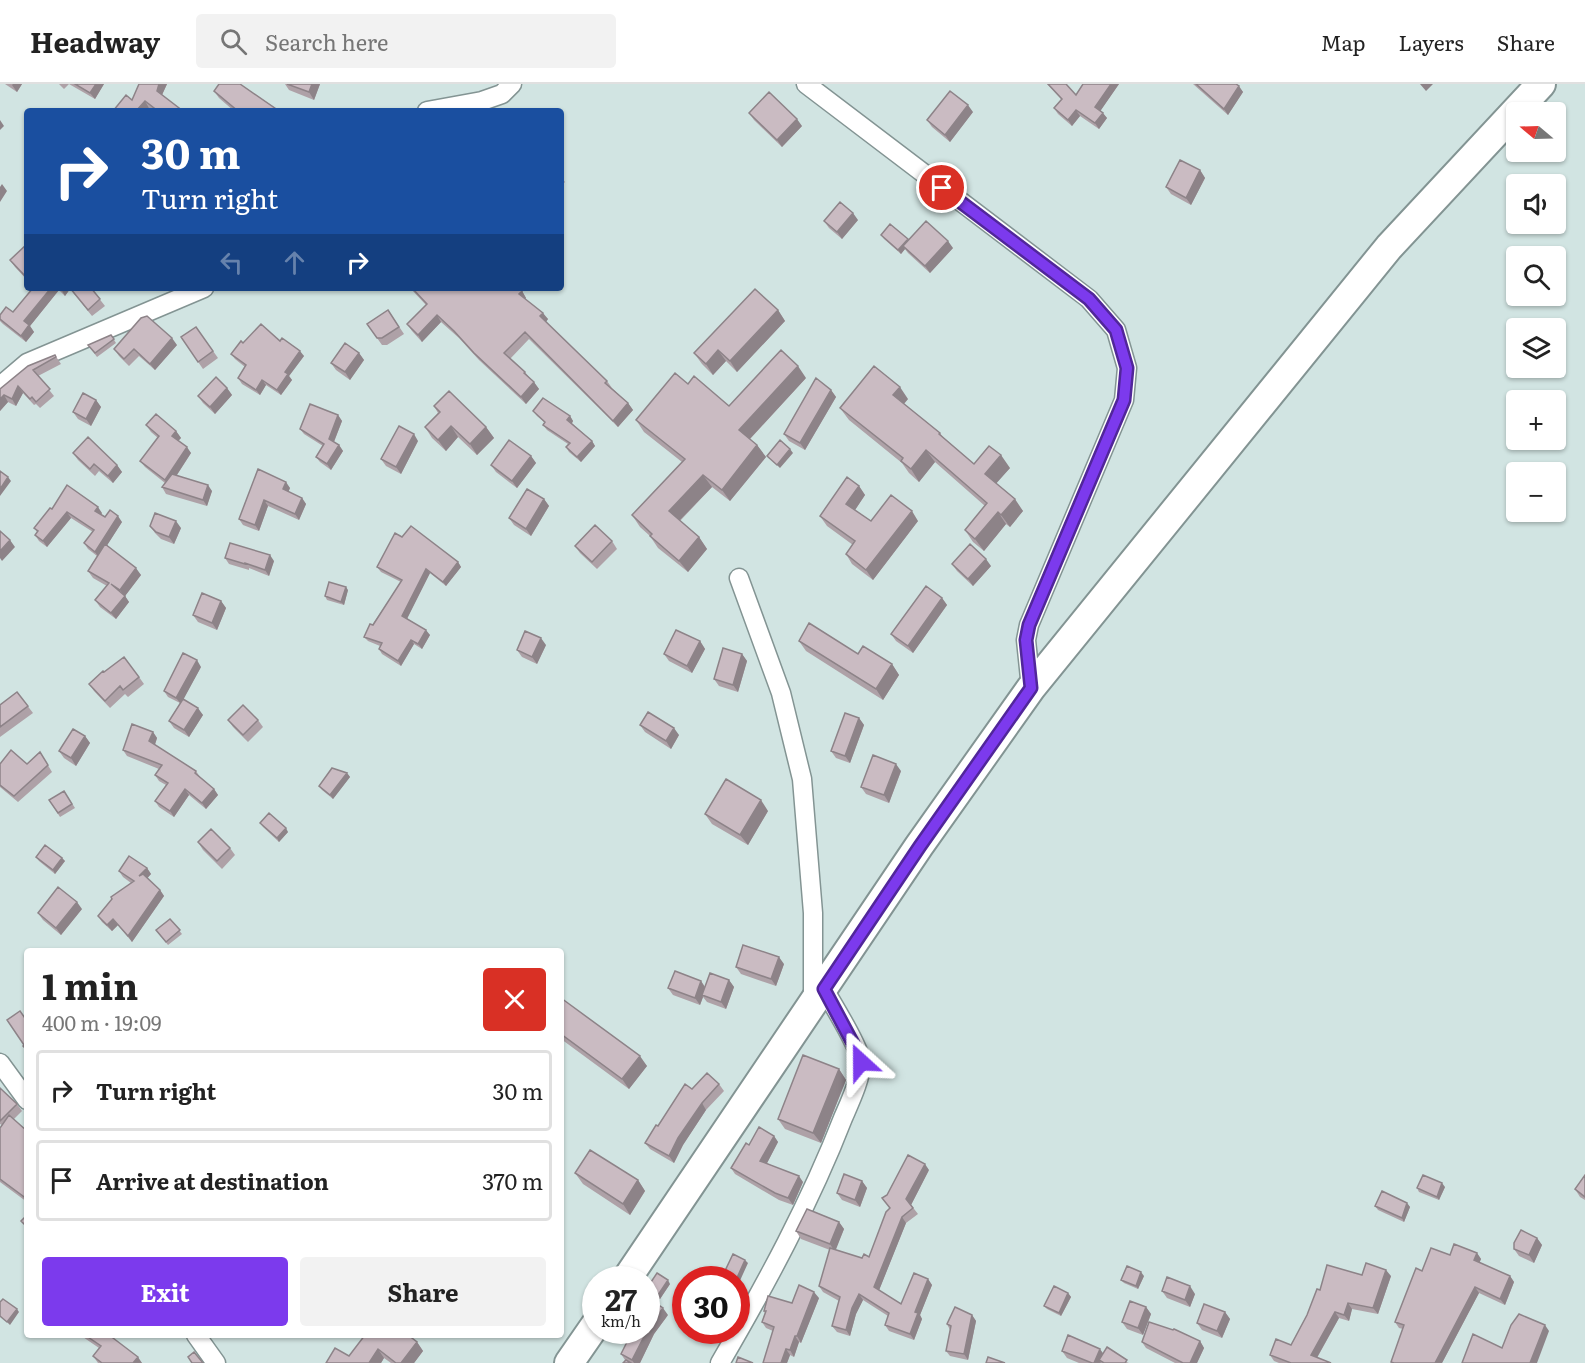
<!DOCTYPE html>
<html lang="en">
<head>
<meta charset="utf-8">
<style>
  :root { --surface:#fff; --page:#f2f2f2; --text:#222; --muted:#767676; --line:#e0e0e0; --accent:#7c3aed }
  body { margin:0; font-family:Literata,serif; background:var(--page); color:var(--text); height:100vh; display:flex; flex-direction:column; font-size:22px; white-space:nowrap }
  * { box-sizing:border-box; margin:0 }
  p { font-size:20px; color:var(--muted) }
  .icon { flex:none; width:33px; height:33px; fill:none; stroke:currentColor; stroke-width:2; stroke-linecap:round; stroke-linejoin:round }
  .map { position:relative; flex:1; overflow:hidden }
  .panel { position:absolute; left:24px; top:864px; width:540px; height:390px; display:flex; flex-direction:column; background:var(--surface); border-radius:6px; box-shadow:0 2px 4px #0004 }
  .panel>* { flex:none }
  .guide { position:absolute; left:24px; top:24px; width:540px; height:183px; border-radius:6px; box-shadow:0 2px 4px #0004; background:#1a4fa0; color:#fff; overflow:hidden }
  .needle { width:39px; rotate:289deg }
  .controls { position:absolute; left:1506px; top:18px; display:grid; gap:12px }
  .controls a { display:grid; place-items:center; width:60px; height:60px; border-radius:6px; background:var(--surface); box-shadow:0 2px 4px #0004; font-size:30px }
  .speed { position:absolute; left:582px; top:1182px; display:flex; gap:12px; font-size:30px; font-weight:700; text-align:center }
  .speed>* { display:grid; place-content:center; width:78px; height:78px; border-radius:50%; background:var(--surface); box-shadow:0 2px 4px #0004; line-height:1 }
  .speed small { font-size:15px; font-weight:400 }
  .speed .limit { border:9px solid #d22; background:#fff; color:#111 }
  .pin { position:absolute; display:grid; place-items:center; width:51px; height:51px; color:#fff; margin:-26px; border:3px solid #fff; border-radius:50%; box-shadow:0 2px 6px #0007 }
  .me { position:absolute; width:66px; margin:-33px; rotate:336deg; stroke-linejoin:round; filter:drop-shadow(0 0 4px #0008) }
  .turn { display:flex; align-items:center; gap:21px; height:126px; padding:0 18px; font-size:27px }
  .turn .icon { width:78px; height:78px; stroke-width:2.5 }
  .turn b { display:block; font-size:42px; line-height:51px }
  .lanes { display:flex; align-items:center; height:57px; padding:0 18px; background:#0003; justify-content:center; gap:30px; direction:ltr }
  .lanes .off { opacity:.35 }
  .round { display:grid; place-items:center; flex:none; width:63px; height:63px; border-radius:6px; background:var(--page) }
  .headline { display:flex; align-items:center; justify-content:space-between; height:102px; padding:0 18px }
  h1 { font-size:36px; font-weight:700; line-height:45px }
  .action { display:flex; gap:12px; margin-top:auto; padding:12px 18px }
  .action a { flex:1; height:69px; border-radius:6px; background:var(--accent); color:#fff; font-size:24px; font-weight:700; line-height:69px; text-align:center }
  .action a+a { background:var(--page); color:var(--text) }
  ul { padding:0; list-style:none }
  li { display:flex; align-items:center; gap:18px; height:81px; margin:0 12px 9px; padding:0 6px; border:3px solid var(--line); border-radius:6px }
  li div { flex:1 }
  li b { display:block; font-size:22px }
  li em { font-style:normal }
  header { display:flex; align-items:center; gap:36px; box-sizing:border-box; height:84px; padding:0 30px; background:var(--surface); border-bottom:2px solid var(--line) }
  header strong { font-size:28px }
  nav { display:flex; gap:33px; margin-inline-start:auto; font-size:21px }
  .search { width:420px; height:54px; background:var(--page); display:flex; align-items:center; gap:15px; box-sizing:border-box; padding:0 21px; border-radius:6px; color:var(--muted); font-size:22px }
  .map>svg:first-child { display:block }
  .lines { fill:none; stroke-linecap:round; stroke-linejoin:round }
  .minor-casing { stroke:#839493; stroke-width:21 }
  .primary-casing { stroke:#839493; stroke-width:32 }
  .minor { stroke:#fff; stroke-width:18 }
  .primary { stroke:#fff; stroke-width:28 }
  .wall { fill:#aea1a7 }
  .shaded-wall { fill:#8d8388 }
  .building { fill:#cabbc2; stroke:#8d8388; stroke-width:1.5 }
  .route-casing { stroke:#51269a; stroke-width:15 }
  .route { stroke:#7c3aed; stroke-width:10 }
</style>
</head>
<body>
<header>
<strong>Headway</strong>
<div class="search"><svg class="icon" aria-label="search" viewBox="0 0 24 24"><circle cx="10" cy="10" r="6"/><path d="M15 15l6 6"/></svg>Search here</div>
<nav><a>Map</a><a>Layers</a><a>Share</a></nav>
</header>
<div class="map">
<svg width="1585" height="1279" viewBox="0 0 1585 1279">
  <rect width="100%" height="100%" fill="#d1e4e2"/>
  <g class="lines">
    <g class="minor-casing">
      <path id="minor" d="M806,0l283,215 27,31 11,38 -3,32 -95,225 -3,15 5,48
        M427,27l55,-10 20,-7 10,-10
        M0,302l27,-23 177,-75
        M739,494l42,115 21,86 11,134v87
        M0,979l27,37
        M196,1251l20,28
        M720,1279c46,-79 90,-160 123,-245 6,-14 19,-41 18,-56 -1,-14 -29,-59 -37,-73"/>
    </g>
    <g class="primary-casing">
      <path id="primary" d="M626,1196l293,-434 112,-158 358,-441 152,-163
        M569,1279l27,-39"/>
    </g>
    <use href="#minor" class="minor"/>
    <use href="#primary" class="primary"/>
  </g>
  <path class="wall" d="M5,0h17l-5,8z
    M59,0h10l-5,5z
    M69,0h35l-9,15z
    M139,0h28l-5,11 21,16h-29l-5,-3 -17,-8z
    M240,0l40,27h-46l-15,-13 -5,-7z
    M285,0h35l-6,16 -25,-10z
    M1047,0h19l10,11 7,-11h36l-19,27 7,7 -8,11 -19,-13 -8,10 -14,-12 -4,-6 7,-9z
    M1193,0h43l7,8 -15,23z
    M973,28l-23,30 -18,-15 -5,-7z
    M749,29l53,13 -20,21 -28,-27z
    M1200,86l5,8 -14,27 -20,-11 -5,-7z
    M561,93l4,5 -4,4z
    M858,136l-16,19 -13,-11 -5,-7z
    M881,151l72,13 -23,25 -22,-20 -3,-4 -4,5 -17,-15z
    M27,160v36l-12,-13 -5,-7z
    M33,204h58l14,18 -13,10 -22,-27 -5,7 -6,-6 -29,36 4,6 -8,10 -23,-18 -3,-3v-6l13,-3z
    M410,204h108l4,3 4,7 -1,1 23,20 -2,3 61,59 5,7 16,15 5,7 -15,17 -89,-88 -19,20 15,13 14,17 -13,15 -47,-44 -20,-22 -18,-16 -19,20 -10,-11 -5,-7 19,-19z
    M388,226l16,24 -17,11h-5l-15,-21z
    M778,226l7,11 -48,51 -11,-11 -13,14 -11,-11 -8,-11z
    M196,243l22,31 -15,11 -22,-32z
    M111,251l5,8 -19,14 -9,-12z
    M280,257l24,15 -15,20 3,4 -11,15 -15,-10 -6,10 -18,-11 -4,-6 7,-11 -10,-8 -4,-5 12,-11z
    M177,261l-22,25 -16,-14 -10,10 -10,-10 -5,-7z
    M359,269l5,7 -14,20 -14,-10 -5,-7z
    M55,271l6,9 -23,12 16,20 -14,12 -4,-4 -2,1 -11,-12 -7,13 -8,-4 -8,9v-22z
    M806,294l-56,61 7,6 9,12 -36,44 -18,-14 -32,34 19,16 8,12 -19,23 -30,-24 -8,-12 -10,-9 -8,-12 50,-53 -38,-30 -8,-12 52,-36 41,22z
    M227,304l5,7 -17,19 -12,-11 -5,-7z
    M831,306l5,7 -31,53 -16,-9 -5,-7z
    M908,315l-4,5 36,29 3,4 31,27 36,4 -14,15 27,28 -13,16 -4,-3 -22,27 -11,-9 -8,-12 20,-24 -50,-44 -16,20 -10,-9 -7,-10 -53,-43 -9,-12z
    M96,316l5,7 -10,19 -13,-7 -5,-7z
    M434,322l52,21 8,11 -17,17 -19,-18 -12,14 -14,-13 -7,-11 13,-14z
    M533,327l37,5 3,5 -1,2 20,18 3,5 -14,16 -12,-10 -3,-5 2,-3 -21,-14 -4,-5 2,-2 -8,-7z
    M338,331l4,6 -8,21 5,3 4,6 -12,19 -11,-8 -4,-5 7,-11 -19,-12 -4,-5z
    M146,341l30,6 5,7 -3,3 13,12 -14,22 35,16 -5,15 -41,-12 -4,-7 3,-4 -20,-16 -5,-6 18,-23 -7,-6z
    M418,357l-17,33 -15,-8 -5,-7z
    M73,369l44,12 5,7 -9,11 -14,-12 -4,5 -17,-16z
    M531,372l5,7 -19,25 -21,-16 -5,-7z
    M258,385l32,19 -2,4 14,6 4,6 -7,16 -31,-14 -9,25 -16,-6 -4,-6z
    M859,402l6,9 -10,15 16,11h47l-45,59 -21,-16 -6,-10 7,-9 -26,-19 -7,-10z
    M544,415l5,7 -18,30 -17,-11 -5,-7z
    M52,425l50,4 -1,2 4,2 17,5 -15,23 34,30 -16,21 4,6 -13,17 -16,-12 -5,-7 12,-14 -14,-8 -5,-7 9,-15 -9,-7 -4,-6 9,-11 -22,-14 -24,29 -8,-6 -4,-6 2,-3 -3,-4z
    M150,442l31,2 -7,16 -13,-5 -6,-6z
    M402,453l56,25 3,5 -15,19 -16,-13 -23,45 23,17 -8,14 -8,-5 -13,22 -19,-12 -3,-5 1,-3 -12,-5 -4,-4 37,-55 -20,-10 -4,-5z
    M612,457l5,8 -20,20 -17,-16 -5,-7z
    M225,474l49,3 -5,15 -20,-8v2l-20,-6z
    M952,480l39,2 -18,20 -16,-15z
    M348,506l-4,15 -17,-5 -2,-4z
    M942,514l5,7 -34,48 -17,-12 -5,-7z
    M221,517l5,7 -9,22 -19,-8 -5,-7z
    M700,557l5,8 -13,24 -23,-12 -5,-7z
    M799,557l59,13 34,10 7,11 -16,25 -77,-49z
    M546,561l-9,19 -15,-7 -5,-7z
    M742,570l5,7 -9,31 -19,-6 -5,-7z
    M201,583l-18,32 20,16 -14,22 -15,-9 -5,-7 11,-18 -12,-6 -4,-6z
    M104,588l35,5 5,7 -16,13 -3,-3 -15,14 -16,-17 -5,-7z
    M17,608l16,21 -33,24v-32z
    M859,634l5,7 -14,38 -14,-5 -5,-7z
    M228,636h30l5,7 -15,15 -15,-15z
    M640,641l39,10 -8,14 -26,-17z
    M153,648l4,6 -2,7 41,26 4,6 14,12 4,6 -12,14 -17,-14 -15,22 -15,-10 -4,-6 11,-16 -7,-4 -4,-6 4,-6 -32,-13 -4,-6z
    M85,652l5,7 -14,23 -12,-8 -5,-7z
    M40,668l12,20 -34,30 -18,-15v-23h27z
    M901,687l-12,32 -23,-9 -5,-7z
    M347,689l3,4 -17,22 -11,-9 -3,-4z
    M64,707l11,17 -15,9 -11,-17z
    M768,727l-20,34 -36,-21 -7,-10z
    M260,739l28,9 -9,10 -16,-15z
    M198,758l32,6 5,7 -13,14 -19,-19z
    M36,773l26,1 3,3 -10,13 -16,-13z
    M147,784l4,6 -4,4 13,12 4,6 -32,46 -14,-17 -6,6 -10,-9 -4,-6 33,-33 -8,-6 -4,-6z
    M82,825l-21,26 -18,-15 -5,-7z
    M170,835l12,15 -14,11 -9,-11z
    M784,880l-8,22 -35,-12 -5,-7z
    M729,896l5,7 -8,22 -19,-7 -4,-5 -3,8 -27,-10 -5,-7 33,-7 4,6z
    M561,914l86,68 -18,23 -68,-50z
    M839,985l7,11 -25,63 -36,-14 -7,-10z
    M719,1000l5,7 -18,19 -23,35 -9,18 -24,-14 -5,-6 13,-17 34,-37z
    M0,1004l17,16 5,7 -8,8 13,12v71l-27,-20v-54l2,-3 -2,-1z
    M774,1052l4,6 -11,21 36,19 -10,23 -14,-5 -44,-26 -4,-6z
    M929,1086l-18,35 7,9 -12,9 -27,67 22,14 27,-25 4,6 -12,30 2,4 -8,21 -25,-9 -4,-6 3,-9 -25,-16 -7,14 -6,22 -13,-4 -5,-6 7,-25 -16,-9 -4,-6 11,-36 -29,-11 -5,-8 43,-9 5,7 -9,21 27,8 7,-1 21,-49z
    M575,1089l63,7 7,11 -15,24 -47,-31z
    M1585,1091v25l-5,-3 -5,-8z
    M862,1097l5,7 -7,19 -18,-7 -5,-7z
    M1445,1103l-6,13 -20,-8 -2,-4z
    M1407,1119l3,4 -6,15 -26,-12 -3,-4z
    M1537,1154l5,7 -8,18 -15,-7 -5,-7z
    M1477,1169l4,6 -2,4 31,13 4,6 -9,23 -26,-12 -37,70h-50l-1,-1 12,-33 -4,-1 -4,-6 27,-51 28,-16z
    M1362,1191l29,1 -13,38 -26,-5 -3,12 -10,-3 -22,40 14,5h-52l-5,-2 -4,-6 21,-10 29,-55z
    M1144,1192l-6,13 -14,-6 -3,-3z
    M670,1200l-10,15 -11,-7 -2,-4z
    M1162,1207l33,3 -5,13 -23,-9z
    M1068,1209l3,4 -10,19 -14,-7 -3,-3z
    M819,1214l-18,45 -2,-1 -5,15 -4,-2 -3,8h-24l10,-32 -7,-3 -4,-6 3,-9 -1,-2z
    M1146,1223l5,7 -8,21 -16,-6 -5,-7z
    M1225,1228l5,7 -8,19 -20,-8 -5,-7z
    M668,1231l-14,19 -14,29h-17l2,-3 -4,-6z
    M972,1231l4,6 -8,39 -18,-4 -4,-5 4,-21 -3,-6z
    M80,1251h29l33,28h-44l-5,-7 6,-8z
    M365,1251l52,7 6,9 -9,12h-23l-7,-5 -3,5h-55l23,-7z
    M1200,1257l4,7 -7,15h-22l-29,-15 -4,-6z
    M1062,1267l41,2 26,10h-50l-12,-5z"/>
  <path class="shaded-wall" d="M13,0h9l-5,8 -5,-7z
    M96,0h8l-9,15 -5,-6z
    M159,0h8l-6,13 -4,-6z
    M312,0h8l-6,16 -5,-8z
    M1111,0h8l-20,29 -4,-6z
    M1420,0h13l-7,7z
    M1239,2l4,6 -15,23 -4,-6z
    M145,17l4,7 -2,3h-11z
    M968,21l5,7 -23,30 -5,-7z
    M1076,26l4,6 -8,10 -4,-6z
    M1103,29l4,5 -8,11 -4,-6z
    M797,35l5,7 -20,21 -5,-7z
    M0,36l4,6 -4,4z
    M1200,86l5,8 -14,27 -5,-7z
    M2,100l5,7 -7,11v-15z
    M853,129l5,7 -16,19 -5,-7z
    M908,155l2,4 -7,3 2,3 -4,5 -3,-4z
    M948,157l5,7 -23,25 -5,-7z
    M51,204h6l2,2 -29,36 4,6 -8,10 -5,-6 3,-15z
    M61,204h9v1l-5,7 -4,-7z
    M522,207l4,7 -2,3 -5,-7z
    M778,226l7,11 -48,51 -7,-11z
    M543,229l5,6 -3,4 -5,-7z
    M437,231l4,7 -19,20 -4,-7z
    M172,254l5,7 -22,25 -5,-6z
    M718,266l8,11 -13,14 -7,-11z
    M300,267l4,5 -15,20 3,4 -11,15 -4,-5 8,-18z
    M359,269l5,7 -14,20 -5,-8z
    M798,282l8,12 -59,64 -8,-12z
    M262,296l4,5 -6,10 -4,-5z
    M534,298l5,7 -13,15 -5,-7z
    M18,302l5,7 -7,13 -4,-7z
    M900,303l8,12 -7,8 -8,-12z
    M227,304l5,7 -17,19 -5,-7z
    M831,306l5,7 -31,53 -5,-7z
    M4,311l4,7 -8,9v-12z
    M96,316l5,7 -10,19 -5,-7z
    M628,319l5,7 -15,17 -5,-6z
    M338,331l4,6 -9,23 -4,-5z
    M570,332l3,5 -2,4 -4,-5z
    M451,342l7,11 -12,14 -8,-11z
    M486,343l8,11 -17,17 -7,-11z
    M176,347l5,7 -5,5 -4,-7z
    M414,350l4,7 -17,33 -5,-7z
    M592,357l3,5 -14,16 -4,-5z
    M339,361l4,6 -12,19 -4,-6z
    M757,361l9,12 -36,44 -8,-11z
    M187,363l4,6 -22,34 -4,-7z
    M790,365l3,4 -13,15 -3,-3z
    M926,366l9,12 -16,20 -8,-13z
    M1001,371l9,13 -16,18 -9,-12z
    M531,372l5,7 -19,25 -5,-7z
    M117,381l5,7 -9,11 -5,-7z
    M703,391l9,12 -35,36 -8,-12z
    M8,393l3,4 -11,15v-7z
    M286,398l4,6 -3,7 -4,-6z
    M208,401l4,6 -5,15 -4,-6z
    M859,402l6,9 -12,18 -7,-9z
    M302,414l4,6 -7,16 -4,-6z
    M544,415l5,7 -18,30 -5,-7z
    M1015,415l8,12 -13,16 -9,-12z
    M264,416l4,6 -9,25 -4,-6z
    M98,423l4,6 -3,4 -4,-6z
    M912,427l6,10 -45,59 -7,-10z
    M67,428l4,6 -24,29 -4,-6z
    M998,428l8,12 -22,27 -9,-12z
    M118,432l4,6 -23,36 -4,-6z
    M176,437l5,7 -7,16 -5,-7z
    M699,453l8,12 -19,23 -9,-11z
    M10,456l5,7 -13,14 -2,-3v-7z
    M270,471l4,6 -5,15 -4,-6z
    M986,475l5,7 -18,20 -5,-7z
    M458,478l3,5 -15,19 -3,-4z
    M136,484l5,7 -16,21 4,6 -13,17 -5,-6 13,-17 -4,-6z
    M426,485l4,4 -24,48 -4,-5z
    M346,503l2,3 -4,15 -3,-3z
    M942,514l5,7 -34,48 -5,-7z
    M221,517l5,7 -9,22 -5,-7z
    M426,546l4,5 -8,14 -4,-5z
    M541,554l5,7 -9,19 -5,-7z
    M411,556l3,4 -13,22 -3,-5z
    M700,557l5,8 -13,24 -5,-7z
    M742,570l5,7 -9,31 -5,-7z
    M197,576l4,7 -20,37 -5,-6z
    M892,580l7,11 -16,25 -7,-11z
    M198,624l5,7 -14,22 -5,-7z
    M859,634l5,7 -14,38 -5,-7z
    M674,644l5,7 -8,14 -5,-8z
    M153,648l4,6 -3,9 -5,-6z
    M85,652l5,7 -14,23 -5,-8z
    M896,680l5,7 -12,32 -5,-8z
    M347,689l3,4 -17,22 -3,-4z
    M185,705l4,6 -15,22 -4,-6z
    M214,705l4,6 -12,14 -4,-6z
    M761,716l7,11 -20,34 -8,-10z
    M286,744l2,4 -9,10 -2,-4z
    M62,774l3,3 -10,13 -2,-4z
    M147,784l4,6 -7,8 -5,-6z
    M160,806l4,6 -32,46 -4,-6z
    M77,818l5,7 -21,26 -5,-7z
    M113,835l5,6 -6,6 -5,-6z
    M779,873l5,7 -8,22 -5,-7z
    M729,896l5,7 -8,22 -5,-7z
    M701,897l5,8 -4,6 1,2 -3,8 -5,-7z
    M640,972l7,10 -18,23 -7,-10z
    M839,985l7,11 -25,63 -8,-10z
    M702,1019l4,7 -23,35 -9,18 -5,-7 9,-18z
    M774,1052l4,6 -13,25 -5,-6z
    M925,1080l4,6 -18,35 -5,-6z
    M799,1092l4,6 -10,23 -5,-7z
    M638,1096l7,11 -15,24 -7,-11z
    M862,1097l5,7 -7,19 -5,-7z
    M1442,1099l3,4 -6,13 -2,-3z
    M1407,1119l3,4 -6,15 -2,-4z
    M902,1133l4,6 -28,70 -4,-6z
    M839,1138l5,7 -9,23 -5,-8z
    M1537,1154l5,7 -8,18 -5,-8z
    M1477,1169l4,6 -3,7 -4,-6z
    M745,1176l3,3 -10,22 -2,-5z
    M1386,1186l5,6 -13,38 -5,-6z
    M1141,1188l3,4 -6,13 -2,-3z
    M1510,1192l4,6 -9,23 -5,-6z
    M928,1195l4,6 -12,30 2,4 -8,21 -4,-6 5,-22z
    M668,1196l2,4 -10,15 -2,-4z
    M1190,1202l5,8 -5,13 -5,-7z
    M1475,1203l4,6 -37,70h-7z
    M814,1208l5,6 -18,45 -4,-7z
    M1068,1209l3,4 -10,19 -2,-3z
    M859,1210l4,6 -7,14 -6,22 -4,-6 6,-22z
    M1348,1219l4,6 -3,12 -5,-6z
    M1146,1223l5,7 -8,21 -5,-7z
    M663,1224l5,7 -14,19 -14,29h-6l-2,-3 17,-33z
    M17,1225l2,3 -9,13 -3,-3z
    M1225,1228l5,7 -8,19 -5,-7z
    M1335,1228l4,6 -24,43 -4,-6z
    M972,1231l4,6 -8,39 -4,-6z
    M1545,1241l4,6 -12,32h-7z
    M795,1252l4,6 -5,15 -4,-7z
    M1200,1257l4,7 -7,15h-7z
    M417,1258l6,9 -9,12h-13z
    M378,1265l6,9 -3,5h-12z
    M786,1265l4,6 -3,8h-6z
    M1100,1265l5,7 -6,4 2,3h-7z
    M138,1273l4,6h-9z"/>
  <path class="building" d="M75,0h21l-6,9z
    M139,0h20l-2,7 26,20h-25l-13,-10 -9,10h-23l13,-16 6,5z
    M219,0h21l39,27h-41l-24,-20z
    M287,0h25l-3,8z
    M1048,0h18l10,11 7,-11h28l-16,23 8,6 -8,10 -19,-13 -8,10 -14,-12 8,-9z
    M1196,0h40l3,2 -15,23z
    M950,7l18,14 -23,30 -18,-15z
    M769,8l28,27 -20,21 -28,-27z
    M1180,76l20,10 -14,28 -20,-11z
    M840,118l13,11 -16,19 -13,-11z
    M926,137l22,20 -23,25 -22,-20z
    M890,140l18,15 -10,11 -17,-15z
    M27,160v34l-17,-18z
    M33,204h18l-27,33 5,4 -8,11 -21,-17v-4l6,-8 7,5z
    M70,204h21l9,11 -12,11z
    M412,204h106l4,3 -3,3 24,19 -3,3 67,65 -2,2 23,20 -15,18 -88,-89 -21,21 21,19 -1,1 10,9 -13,15 -47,-44 -20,-22 -17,-16 -19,20 -11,-11 20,-20z
    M755,205l23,21 -48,51 -12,-11 -12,14 -12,-11z
    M388,226l11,17 -17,11h-5l-10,-14z
    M147,232l25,22 -22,26 -16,-15 -10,10 -10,-10 27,-31z
    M261,240l19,17 2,-3 18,13 -15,21 3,2 -11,16 -15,-10 -6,10 -18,-12 8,-13 -15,-11 10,-13 2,2z
    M196,243l17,24 -15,11 -17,-25z
    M111,251l3,4 -19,14 -7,-8z
    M345,259l14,10 -14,19 -14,-9z
    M781,266l17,16 -59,64 18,15 -35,45 -19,-15 -34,36 30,26 -20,24 -29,-25 2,-2 -20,-19 53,-56 -49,-39 39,-47 13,11 6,-8 35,30z
    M55,271l1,2 -23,13 17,19 -14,13 -4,-5 -2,2 -12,-13 -6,13 -8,-4 -4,4v-10l28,-23z
    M874,282l26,21 -7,8 47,38 -1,1 35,30 15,-18 12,9 -16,19 30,25 -14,16 -3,-3 -23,27 -10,-9 22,-27 -61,-53 -15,19 -10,-8 2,-3 -63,-50z
    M216,293l11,11 -17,19 -12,-11z
    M816,294l15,12 -31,53 -16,-9z
    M449,307l37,36 -16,17 -19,-18 -13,14 -13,-13 15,-15 -6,-6z
    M83,309l13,7 -10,19 -13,-7z
    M543,314l27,18 -3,4 25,21 -15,16 -11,-10 4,-4 -27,-18 2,-3 -12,-11z
    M310,320l28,11 -9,24 10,6 -12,19 -11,-7 8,-13 -24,-15z
    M156,330l20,17 -4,5 15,11 -22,33 -25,-19 19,-25 -13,-11z
    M399,342l15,8 -18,33 -15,-8z
    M88,353l29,28 -9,11 -14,-12 -4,5 -17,-16z
    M509,356l22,16 -19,25 -21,-16z
    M780,356l10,9 -13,16 -10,-9z
    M258,385l28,13 -3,7 19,9 -7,16 -31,-14 -9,25 -16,-6z
    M0,387l8,6 -8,12z
    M172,390l36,11 -5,15 -41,-13z
    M847,393l12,9 -13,18 25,17 20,-26 21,16 -46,59 -20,-16 9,-13 -35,-25z
    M67,401l31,22 -3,4 10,6 5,-7 8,6 -23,36 -11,-9 10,-13 -27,-18 -24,29 -8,-6 3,-4 -4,-3 16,-20 2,1z
    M527,405l17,10 -18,30 -17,-11z
    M155,429l21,8 -7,16 -13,-5 -6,-6z
    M595,441l17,16 -20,21 -17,-16z
    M411,442l47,36 -15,20 -17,-13 -24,47 24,14 -8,14 -7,-4 -13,21 -19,-12 3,-6 -18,-6 6,-13 3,1 29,-45 -25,-13 18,-34 7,4z
    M0,447l10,9 -10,11z
    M230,459l40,12 -5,15 -20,-7v1l-20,-6z
    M105,460l31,24 -16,22 -9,-6 14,12 -14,17 -16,-13 14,-17 -21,-12z
    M970,460l16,15 -18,20 -16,-15z
    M329,498l17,5 -5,15 -16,-6z
    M926,502l16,12 -34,48 -17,-12z
    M202,509l19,8 -9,22 -19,-8z
    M809,539l49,31 5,-8 29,18 -16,25 -77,-48z
    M676,546l24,11 -13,25 -23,-12z
    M525,547l16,7 -9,19 -15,-7z
    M723,564l19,6 -9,31 -19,-6z
    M183,569l14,7 -21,38 -12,-7z
    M124,573l15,20 -16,13 -3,-4 -15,15 -16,-17 14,-13 1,1z
    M17,608l11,14 -28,21v-22z
    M183,615l15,9 -14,22 -15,-9z
    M243,621l15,15 -15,15 -15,-15z
    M648,628l26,16 -8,13 -26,-16z
    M845,629l14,5 -14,38 -14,-5z
    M132,640l21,8 -4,9 47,30 -1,2 19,16 -12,14 -17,-14 -15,22 -15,-10 13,-18 -13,-8 7,-10 -39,-15z
    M73,645l12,7 -14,22 -12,-7z
    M11,666l16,14 13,-12 8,13 -34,31 -14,-11v-21z
    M873,671l23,9 -12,31 -23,-8z
    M332,684l15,5 -17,22 -11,-9z
    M726,695l35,21 -21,35 -35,-21z
    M64,707l8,13 -14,9 -9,-13z
    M269,729l17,15 -9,10 -17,-15z
    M211,745l19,19 -13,13 -19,-19z
    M45,761l17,13 -9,12 -17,-13z
    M129,772l18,12 -8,8 4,-2 17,16 -32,46 -15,-17 -6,6 -9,-9 14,-17 -1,-2 23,-16 -15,-10z
    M58,803l19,15 -21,26 -18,-15z
    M170,835l10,11 -14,12 -10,-12z
    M743,861l36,12 -8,22 -35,-12z
    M675,887l26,10 -6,17 -27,-10z
    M710,889l19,7 -8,22 -19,-7z
    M561,914l79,58 -18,23 -61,-45z
    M20,927l7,10v29l-4,-4 1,-1 -17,-25z
    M803,971l36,14 -26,64 -35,-14z
    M707,989l12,11 -17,19 -24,35 -9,18 -24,-13 11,-18 2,1 27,-42 7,5z
    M0,1004l17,16 -17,17z
    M9,1031l18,16v68l-27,-20v-51z
    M759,1043l15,9 -14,25 39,15 -11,22 -13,-5 -44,-25 15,-25 3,2z
    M590,1066l48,30 -15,24 -48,-31z
    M908,1071l17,9 -19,35 7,9 -11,9 -28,70 27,17 13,-31 14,6 -13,33 3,1 -8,21 -25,-9 4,-12 -30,-19 -7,14 -6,22 -14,-4 8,-29 -21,-11 11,-38 32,10 2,-4 5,3 17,-45 4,-4 -8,-10 5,-3z
    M844,1090l18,7 -7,19 -18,-7z
    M1423,1091l19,8 -5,14 -20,-9z
    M1585,1091v22l-10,-8z
    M1382,1107l25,12 -5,15 -27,-12z
    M807,1125l32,13 -9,22 -34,-13z
    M27,1131v12l-6,-6z
    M1521,1146l16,8 -8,17 -15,-6v-6z
    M1454,1160l23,9 -3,7 36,16 -10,23 -25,-12 -40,76h-41l-3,-1 13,-37 -9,-3 21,-54 6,3 9,-23 19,7z
    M733,1170l12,6 -9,20h-4l-9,-5z
    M1366,1179l20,7 -13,38 -25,-5 -4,12 -9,-3 -24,43 20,8h-40l-21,-8 6,-16 15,6 16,-30 10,-26 3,1 7,-25 35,10z
    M1127,1182l14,6 -5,14 -15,-6z
    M657,1189l11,7 -10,15 -11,-7z
    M1167,1193l23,9 -5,14 -23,-9z
    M799,1201l15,7 -17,44h-2l-5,14 -4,-1 -5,14h-18l11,-36 -12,-5 4,-11h-2l4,-15 24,7z
    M1054,1202l14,7 -9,20 -15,-7z
    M3,1215l14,10 -10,13 -7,-6v-14z
    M651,1216l12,8 -14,19 -17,33 -11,-6 12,-24h13v-24z
    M1130,1217l16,6 -8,21 -16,-6z
    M1204,1220l21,8 -8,19 -20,-8z
    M955,1223l17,8 -8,39 -18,-3 5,-25 -4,-2z
    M1519,1230l26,11 -15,38h-68l11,-29 29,14 9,-23z
    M1149,1238l24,8 1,-1 26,12 -10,22h-7l-41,-21z
    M85,1251h24l29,22 -5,6h-31l-9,-7 8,-10z
    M365,1251h43l9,7 -16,21h-5l-18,-14 -9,14h-43l9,-15 14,8z
    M1068,1251l32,14 -6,14h-2l-30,-12z
    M1107,1263l20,13 -2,3h-21l-5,-3z
    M194,1268l9,11h-11l-4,-6z
    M738,1273l15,6h-17z
    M988,1273l17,6h-19z
    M626,1276l5,3h-8z"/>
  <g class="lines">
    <g class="route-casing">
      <path id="route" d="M861,978l-4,-11 -33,-62 96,-143 111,-158 -5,-48 3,-15 95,-225 3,-32 -11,-38 -27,-31 -147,-111"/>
    </g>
    <use href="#route" class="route"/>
  </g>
</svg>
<div class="controls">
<a><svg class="needle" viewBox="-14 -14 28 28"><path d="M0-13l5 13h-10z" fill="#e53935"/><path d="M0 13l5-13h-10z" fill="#767676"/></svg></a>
<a><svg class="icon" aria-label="sound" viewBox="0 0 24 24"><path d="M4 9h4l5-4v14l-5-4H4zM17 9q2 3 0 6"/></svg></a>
<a><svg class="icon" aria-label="search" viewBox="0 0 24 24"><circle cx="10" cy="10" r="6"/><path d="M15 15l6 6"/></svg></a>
<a><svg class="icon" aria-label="layers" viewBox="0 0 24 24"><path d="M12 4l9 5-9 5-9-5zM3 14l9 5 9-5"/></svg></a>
<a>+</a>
<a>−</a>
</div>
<div class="speed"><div>27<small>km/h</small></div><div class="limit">30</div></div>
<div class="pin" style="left:942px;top:104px;background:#d93025"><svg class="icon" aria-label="arrive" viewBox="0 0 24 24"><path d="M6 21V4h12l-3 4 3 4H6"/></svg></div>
<svg class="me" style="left:861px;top:978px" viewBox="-20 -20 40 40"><path d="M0-17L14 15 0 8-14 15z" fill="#7c3aed" stroke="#fff" stroke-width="4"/></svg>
<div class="guide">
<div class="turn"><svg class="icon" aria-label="right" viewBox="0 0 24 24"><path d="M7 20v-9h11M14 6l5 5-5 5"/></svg><div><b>30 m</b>Turn right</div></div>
<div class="lanes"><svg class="icon off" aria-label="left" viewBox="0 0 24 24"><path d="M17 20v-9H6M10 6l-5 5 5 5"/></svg><svg class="icon off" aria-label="ahead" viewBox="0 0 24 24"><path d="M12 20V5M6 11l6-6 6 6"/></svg><svg class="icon" aria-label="right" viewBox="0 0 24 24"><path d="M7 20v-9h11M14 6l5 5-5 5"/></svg></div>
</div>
<section class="panel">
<div class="headline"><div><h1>1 min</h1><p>400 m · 19:09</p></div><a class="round" style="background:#d93025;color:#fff"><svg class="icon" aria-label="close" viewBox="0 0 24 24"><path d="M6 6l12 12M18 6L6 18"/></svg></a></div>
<ul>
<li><svg class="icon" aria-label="right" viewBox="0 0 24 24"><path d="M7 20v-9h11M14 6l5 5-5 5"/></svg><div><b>Turn right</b></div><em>30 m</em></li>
<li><svg class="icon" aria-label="arrive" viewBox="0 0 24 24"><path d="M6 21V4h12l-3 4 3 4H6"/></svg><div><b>Arrive at destination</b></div><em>370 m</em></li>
</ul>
<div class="action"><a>Exit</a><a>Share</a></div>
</section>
</div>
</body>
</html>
